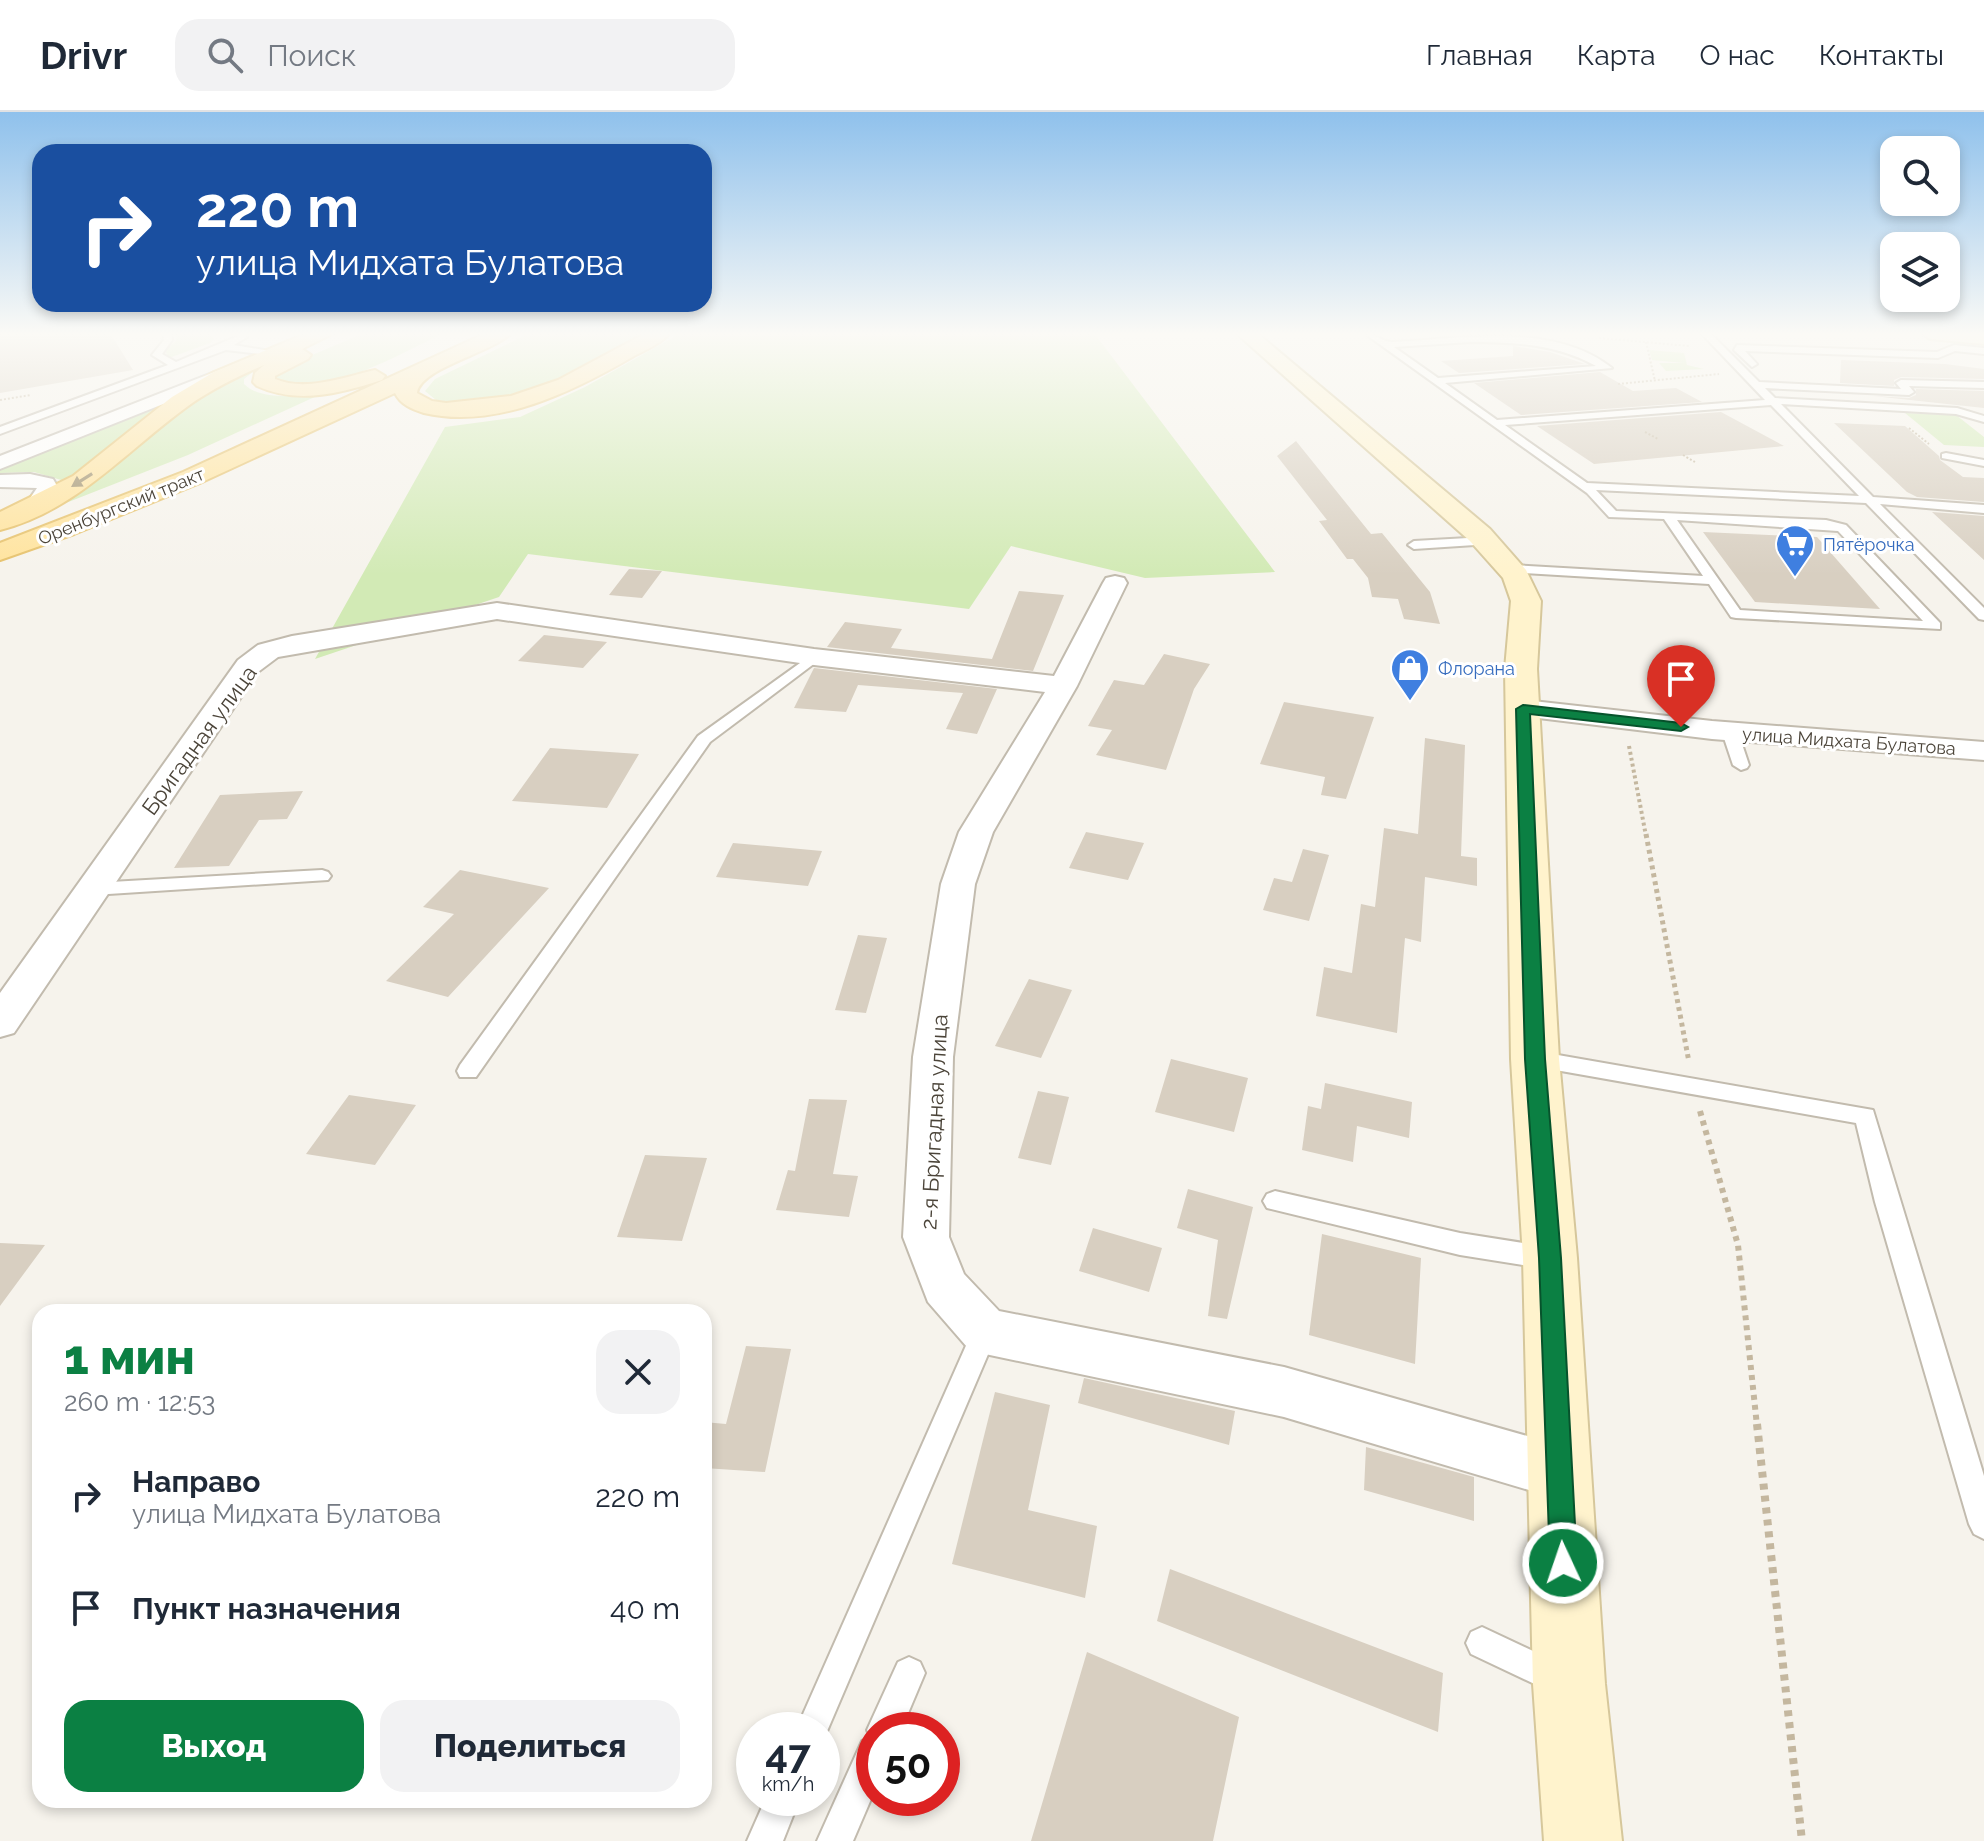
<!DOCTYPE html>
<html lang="ru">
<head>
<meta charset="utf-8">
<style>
  :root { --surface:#fff; --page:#f2f2f3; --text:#1f2937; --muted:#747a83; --line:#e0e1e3; --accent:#0b8043 }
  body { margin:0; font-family:Raleway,sans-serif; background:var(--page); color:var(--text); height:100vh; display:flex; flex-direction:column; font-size:30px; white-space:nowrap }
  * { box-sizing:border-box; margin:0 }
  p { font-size:26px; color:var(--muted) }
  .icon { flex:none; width:44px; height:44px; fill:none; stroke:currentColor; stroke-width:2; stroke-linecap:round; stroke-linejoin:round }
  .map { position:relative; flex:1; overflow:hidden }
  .panel { position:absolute; left:32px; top:1192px; width:680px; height:504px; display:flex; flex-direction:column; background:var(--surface); border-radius:24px; box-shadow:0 4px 12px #0003 }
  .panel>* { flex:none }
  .top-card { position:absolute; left:32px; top:32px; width:680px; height:168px; border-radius:24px; box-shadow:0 4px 12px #0003; background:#1a4fa0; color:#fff; overflow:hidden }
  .controls { position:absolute; left:1880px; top:24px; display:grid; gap:16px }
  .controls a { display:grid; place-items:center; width:80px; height:80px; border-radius:16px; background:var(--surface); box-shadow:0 4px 12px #0003; font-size:40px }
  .speed { position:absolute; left:736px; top:1600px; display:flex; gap:16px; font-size:40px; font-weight:700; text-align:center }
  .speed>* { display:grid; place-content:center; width:104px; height:104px; border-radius:50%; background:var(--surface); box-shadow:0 4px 12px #0003; line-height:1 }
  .speed small { font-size:20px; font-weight:400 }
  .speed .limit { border:12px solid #d22; background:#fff; color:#111 }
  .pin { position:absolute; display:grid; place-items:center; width:68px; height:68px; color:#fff; margin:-82px -34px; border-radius:50% 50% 50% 0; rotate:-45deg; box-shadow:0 0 8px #0007 }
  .pin .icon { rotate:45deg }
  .me { position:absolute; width:88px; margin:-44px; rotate:357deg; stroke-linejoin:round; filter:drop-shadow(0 0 6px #0008) }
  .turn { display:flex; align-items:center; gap:28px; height:168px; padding:0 32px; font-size:36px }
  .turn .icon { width:104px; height:104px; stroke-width:2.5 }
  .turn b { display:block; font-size:56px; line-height:68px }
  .round { display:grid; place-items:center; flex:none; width:84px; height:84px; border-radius:24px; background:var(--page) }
  .headline { display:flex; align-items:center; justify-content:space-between; height:136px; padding:0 32px }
  h1 { font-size:48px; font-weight:800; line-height:60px; color:var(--accent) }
  .cta { display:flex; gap:16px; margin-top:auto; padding:16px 32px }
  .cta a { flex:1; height:92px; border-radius:24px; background:var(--accent); color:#fff; font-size:32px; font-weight:800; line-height:92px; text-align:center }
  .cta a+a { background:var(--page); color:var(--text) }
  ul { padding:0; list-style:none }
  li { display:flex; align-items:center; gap:24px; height:112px; padding:0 32px }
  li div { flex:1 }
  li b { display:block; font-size:30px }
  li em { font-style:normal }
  header { display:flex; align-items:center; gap:48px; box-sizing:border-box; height:112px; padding:0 40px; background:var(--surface); border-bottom:2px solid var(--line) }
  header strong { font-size:38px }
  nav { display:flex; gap:44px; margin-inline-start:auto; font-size:28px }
  .search { width:560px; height:72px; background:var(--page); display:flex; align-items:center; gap:20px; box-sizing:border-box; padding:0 28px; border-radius:24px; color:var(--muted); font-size:30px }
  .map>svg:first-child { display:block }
  .green { fill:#d2eab5 }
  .building { fill:#d8cfc1 }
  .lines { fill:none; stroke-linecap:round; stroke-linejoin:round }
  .lane-casing { stroke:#c2bbae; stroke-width:4 }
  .street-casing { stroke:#c2bbae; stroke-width:4 }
  .secondary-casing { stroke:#d6c79b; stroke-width:4 }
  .primary-casing { stroke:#e6c16a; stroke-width:4 }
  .path-far4 { stroke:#c4b79f; stroke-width:2; stroke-dasharray:2 2; stroke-linecap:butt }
  .path-far3 { stroke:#c4b79f; stroke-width:4; stroke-dasharray:3 3; stroke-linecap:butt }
  .path-far2 { stroke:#c4b79f; stroke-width:5; stroke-dasharray:4 4; stroke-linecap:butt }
  .path-far1 { stroke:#c4b79f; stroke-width:6; stroke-dasharray:5 5; stroke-linecap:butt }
  .path { stroke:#c4b79f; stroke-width:8; stroke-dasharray:6 6; stroke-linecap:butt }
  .lane { fill:#fff; fill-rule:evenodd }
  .street { fill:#fff; fill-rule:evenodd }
  .secondary { fill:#fff3cd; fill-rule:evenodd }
  .primary { fill:#ffe39c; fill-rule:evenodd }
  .oneway { fill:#9c8c66 }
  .route { fill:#0b8043; stroke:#07532c; stroke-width:2 }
  .labels { text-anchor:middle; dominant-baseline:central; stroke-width:6; stroke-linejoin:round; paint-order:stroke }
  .far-street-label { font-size:18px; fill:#4b4439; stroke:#fff }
  .far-shop-label { font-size:18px; fill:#366cbe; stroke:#fff; text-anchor:start }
  .street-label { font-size:22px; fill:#4b4439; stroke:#fff }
</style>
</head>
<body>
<header>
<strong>Drivr</strong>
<div class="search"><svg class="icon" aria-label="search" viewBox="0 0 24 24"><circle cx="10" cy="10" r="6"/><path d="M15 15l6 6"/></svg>Поиск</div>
<nav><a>Главная</a><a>Карта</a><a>О нас</a><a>Контакты</a></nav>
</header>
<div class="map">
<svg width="1984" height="1729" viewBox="0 0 1984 1729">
  <rect width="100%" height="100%" fill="#f6f3ec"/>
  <path class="green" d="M177,221h33l4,6 -4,4 -41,15 -4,-7 11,-10z
    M364,221h80c-54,25 -109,62 -170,47l-1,-5 11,-8z
    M530,221h114l-118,62 -67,8 -23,-3 -11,-9 10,-12z
    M681,221h413l181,239 -130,6 -134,-32 -42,63 -441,-55 -29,43 -184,62 130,-232 75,-10 65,-30z
    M1649,238l35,3 3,12 17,4 -38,2 -7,-8h25l-32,-3z
    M286,243l3,1 -30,11 -15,12v5c17,17 52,11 75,11l-131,60 -173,68 189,-131z
    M183,283l-115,87 -34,-10 -34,1v-6z
    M1905,301l51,2 28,22v10l-40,-2z"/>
  <path class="building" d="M0,221h110l23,37 -133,23z
    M1513,234l37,6 35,12 -126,9 -18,-12 72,-5z
    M1841,248l104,4 39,5v10l-83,-2 -7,3v6l-54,-3z
    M1600,260l33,19 43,-3 26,14 -181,13 -47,-32z
    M1916,277l68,2v17l-111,-12 36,2 7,-3z
    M1721,300l63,34 -190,18 -57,-38z
    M1834,311l71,3 34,30 1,4 23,17 21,1v24l-67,-5 -10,-5z
    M1296,329l75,93 11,-1 48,59 10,32 -36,-5 -6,-20 -26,-2 -4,-19 -15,-19h-6l-28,-38 8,-1 -50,-64z
    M1932,400l52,4v44z
    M1703,420l114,5 63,72 -125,-7z
    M629,457l33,2 -20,27 -33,-3z
    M1019,479l45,4 -31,76 -206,-24 18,-25 57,7 -11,19 101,11z
    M544,523l63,7 -24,26 -65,-7z
    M1164,542l46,10 -16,25 -28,81 -70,-15 16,-25 -24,-4 26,-46 30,5z
    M814,556l183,21 -20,45 -31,-5 17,-36 -105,-8 -12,27 -52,-4z
    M1284,590l90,15 -28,82 -25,-4 4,-18 -65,-13z
    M1425,626l40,7 -4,111 16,2v28l-52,-9 -4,65 -16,-4 -8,95 -81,-17 8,-49 28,6 9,-69 14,3 9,-79 34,6z
    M550,636l89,6 -32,54 -95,-7z
    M303,679l-16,28 -28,1 -30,46 -55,2 46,-73z
    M1086,720l58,11 -16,37 -59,-12z
    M733,731l89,8 -14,35 -92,-9z
    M1303,737l26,6 -20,66 -46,-11 11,-32 18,4z
    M460,758l89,18 -101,109 -62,-16 68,-67 -31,-7z
    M858,823l29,3 -21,75 -31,-3z
    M1029,867l43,11 -31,68 -46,-12z
    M1171,947l77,19 -14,54 -79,-20z
    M1325,971l87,19 -3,36 -52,-12 -4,36 -51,-12 6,-44 13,3z
    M1038,979l31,6 -18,68 -33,-7z
    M349,983l67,10 -41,60 -69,-11z
    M809,987l38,1 -14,74 25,2 -9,41 -73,-7 12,-40 7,1z
    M645,1043l62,3 -25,83 -65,-4z
    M1188,1077l65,18 -26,112 -19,-3 10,-76 -41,-12z
    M1093,1116l69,20 -13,44 -70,-21z
    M1322,1122l99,24 -6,106 -106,-29z
    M0,1131l45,2 -45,61z
    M746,1234l45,3 -26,123 -61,-4v-46l22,2z
    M1084,1266l151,33 -6,34 -151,-42z
    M995,1280l55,13 -22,105 69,16 -12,72 -133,-34z
    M1366,1335l108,30v44l-110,-31z
    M1170,1457l273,104 -5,59 -281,-111z
    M1087,1540l152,65 -26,124h-182z"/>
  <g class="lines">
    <g class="lane-casing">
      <path id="lane" d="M163,221h8l1,7 -10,14 14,8 62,-26 -3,-3h9l3,4 -13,8 48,8 -5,3 -51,-6 -226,84v-7l168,-62 -16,-10 12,-15z
        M1364,221c12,0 18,9 28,9 69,-3 161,-21 220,26l-167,15 52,37 268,-20 -64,-67h9l49,49 142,7 -5,-6 5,-3 83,2v6l-75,-2 5,6 -5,3 -144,-7 10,10 182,10 27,8v6l-28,-8 -175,-10 92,93 111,8v8l-104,-9 104,104v12l-5,-1 -113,-116 -270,-13 20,21 210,9 20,5 94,98v6l-204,-11 -5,-1 -22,-33 -203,-12 -1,-3 6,-4 192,11 -39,-57 -55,-2 -22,-24zM1470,230c44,0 87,2 126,24l-158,12 -44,-31zM1771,293l88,91 -272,-13 -82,-58zM1677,408l161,11 85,90 -183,-11z
        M1737,233l200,7 17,-7 30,3v6l-29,-3 -17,7 -193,-7 12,13 -5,3 -18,-17z
        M1946,341l38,7v6l-42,-8v-4z
        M1486,425l4,1v6l-76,5 -6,-4 6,-4z
        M814,541l7,4 -2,3 -109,82 -234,335h-16l-3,-6 3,-6 238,-329z
        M1730,615l8,5 11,33 -2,3 -6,2 -8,-5 -11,-33z
        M322,758l6,2 3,4 -3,4 -235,15 -9,-6 9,-6z
        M1535,939l338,59 111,366v63l-10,-5 -5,-10 -94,-322 -19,-79 -329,-58 -3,-6 3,-6z
        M1275,1079l185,42 89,14 9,3 3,8 -3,8 -9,3 -89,-14 -193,-47 -4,-7 4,-7z
        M985,1207l9,4 4,8 -176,412v-13h-26l180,-407z
        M1482,1515l87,41 5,11 -5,11 -11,5 -87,-41 -5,-11 5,-11z
        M909,1545l11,5 5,11 -24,57h-27v62l-21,49h-36l45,-100 9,-3 -4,-8 31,-68z
        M766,1686h34l-17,43h-36z"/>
    </g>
    <g class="street-casing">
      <path id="street" d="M235,252l6,1 3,4 -3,4 -241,96v-13z
        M30,362l23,5 7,12 -17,21 -8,2 -11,-7 13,-19 -37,-1v-12z
        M1115,464l9,2 3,5 -50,103 -84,146 -18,52 -22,173 -4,180 15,37 35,37 285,56 275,78 19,8 8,19 -8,19 -19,8 -275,-82 -299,-63 -18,-7 -39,-45 -25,-65 10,-180 28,-173 18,-52 86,-140 -231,-27 -317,-46 -219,38 -20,15 -244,361 -14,4v-44l238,-333 20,-15 34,-9 205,-33 317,46 240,27 49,-93 3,-5z
        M1523,588l189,21 272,21v18l-272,-21 -199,-24 -5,-6 5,-6z"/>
    </g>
    <g class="secondary-casing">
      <path id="secondary" d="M1236,221h21l233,196 36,41 15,31 -4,68 22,390 18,199 28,426 17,157h-78l-11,-157 -10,-426 -12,-199 -6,-390 6,-68 -8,-23 -33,-37z
        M1921,221h63v11l-54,-5z"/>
    </g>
    <g class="primary-casing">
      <path id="primary" d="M307,221h27l-32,16 9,6 -3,4 -33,17v3c31,13 69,-2 100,-9l10,6 -3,4c-41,13 -84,25 -125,6l-4,-4 2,-9 9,-8c-27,12 -52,24 -76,41 -61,44 -112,105 -188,124v-18l73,-36 99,-79 42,-25z
        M486,221h25c-18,20 -90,34 -94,60l15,8 14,2 65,-7 47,-16 88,-47h24c-8,10 -24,17 -36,23 -60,35 -138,74 -210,57 -12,-4 -23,-8 -29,-20l-195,90 -126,51 -74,26v-17l183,-71z"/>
    </g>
    <path class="path-far4" d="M1599,226l90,8
      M1646,230l9,39
      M1618,272l101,-10
      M0,288l31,-5
      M1909,316l20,16
      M1645,320l13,7
      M1683,343l12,7"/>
    <path class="path-far3" d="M1629,634l17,90"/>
    <path class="path-far2" d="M1646,722l43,228"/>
    <path class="path-far1" d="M1700,999l38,134 19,181"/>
    <path class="path" d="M1757,1312l45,417"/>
    <use href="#lane" class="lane"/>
    <use href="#street" class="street"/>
    <use href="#secondary" class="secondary"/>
    <use href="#primary" class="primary"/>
  </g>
  <defs><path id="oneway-solid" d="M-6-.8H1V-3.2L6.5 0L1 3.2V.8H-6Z" transform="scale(2)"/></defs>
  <use class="oneway" href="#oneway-solid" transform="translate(82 368) rotate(148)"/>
  <linearGradient id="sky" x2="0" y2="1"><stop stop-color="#8fc1ec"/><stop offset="0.48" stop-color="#fbfaf6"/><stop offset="1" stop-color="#fbfaf6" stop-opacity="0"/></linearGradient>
  <rect width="1984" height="463" fill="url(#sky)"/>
  <path class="route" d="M1523,593l158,18 7,4 -7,4 -151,-17 15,345 16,199 16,305 -4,10 -10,4 -9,-4 -4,-10 -11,-305 -14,-199 -9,-350z"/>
  <defs>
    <g id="supermarket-pin" transform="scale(2)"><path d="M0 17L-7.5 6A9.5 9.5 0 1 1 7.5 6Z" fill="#3f7fe0" stroke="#fff"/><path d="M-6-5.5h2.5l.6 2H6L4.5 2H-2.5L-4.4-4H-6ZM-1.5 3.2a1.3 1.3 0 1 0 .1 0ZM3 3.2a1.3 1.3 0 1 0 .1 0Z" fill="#fff"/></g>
    <g id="shop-pin" transform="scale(2)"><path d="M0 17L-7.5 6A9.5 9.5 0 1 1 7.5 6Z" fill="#3f7fe0" stroke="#fff"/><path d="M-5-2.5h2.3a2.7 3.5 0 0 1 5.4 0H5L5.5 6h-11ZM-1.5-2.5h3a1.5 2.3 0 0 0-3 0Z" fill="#fff"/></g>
  </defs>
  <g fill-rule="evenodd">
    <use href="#supermarket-pin" x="1795" y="432"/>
    <use href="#shop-pin" x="1410" y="556"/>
  </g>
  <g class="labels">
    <g class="far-street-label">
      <text transform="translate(121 394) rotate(-22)">Оренбургский тракт</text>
      <text transform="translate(1849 629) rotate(4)">улица Мидхата Булатова</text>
    </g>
    <g class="far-shop-label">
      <text x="1823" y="432">Пятёрочка</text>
      <text x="1438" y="556">Флорана</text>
    </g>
    <g class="street-label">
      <text transform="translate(199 628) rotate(-54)">Бригадная улица</text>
      <text transform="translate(934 1010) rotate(-87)">2-я Бригадная улица</text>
    </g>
  </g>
</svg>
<div class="controls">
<a><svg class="icon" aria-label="search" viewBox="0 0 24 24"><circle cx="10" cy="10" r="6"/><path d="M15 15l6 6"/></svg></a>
<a><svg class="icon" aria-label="layers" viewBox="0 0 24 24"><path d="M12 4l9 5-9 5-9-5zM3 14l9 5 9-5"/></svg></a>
</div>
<div class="speed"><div>47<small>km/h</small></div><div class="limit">50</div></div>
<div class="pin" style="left:1681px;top:615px;background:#d93025"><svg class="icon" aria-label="arrive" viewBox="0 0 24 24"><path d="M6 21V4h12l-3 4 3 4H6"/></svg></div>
<svg class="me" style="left:1563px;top:1451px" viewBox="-20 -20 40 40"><circle r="17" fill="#0b8043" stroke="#fff" stroke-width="3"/><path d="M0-11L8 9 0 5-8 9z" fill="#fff"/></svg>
<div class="top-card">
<div class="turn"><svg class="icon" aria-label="right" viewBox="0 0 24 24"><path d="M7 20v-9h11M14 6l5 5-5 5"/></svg><div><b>220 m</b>улица Мидхата Булатова</div></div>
</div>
<section class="panel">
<div class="headline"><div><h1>1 мин</h1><p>260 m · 12:53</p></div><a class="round"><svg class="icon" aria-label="close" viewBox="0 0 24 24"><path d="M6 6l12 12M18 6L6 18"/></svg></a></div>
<ul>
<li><svg class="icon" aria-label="right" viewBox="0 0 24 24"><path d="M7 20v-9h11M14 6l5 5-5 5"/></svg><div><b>Направо</b><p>улица Мидхата Булатова</p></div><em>220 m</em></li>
<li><svg class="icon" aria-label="arrive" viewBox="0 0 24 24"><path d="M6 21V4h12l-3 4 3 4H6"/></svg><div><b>Пункт назначения</b></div><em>40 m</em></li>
</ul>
<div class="cta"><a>Выход</a><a>Поделиться</a></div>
</section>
</div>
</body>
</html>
